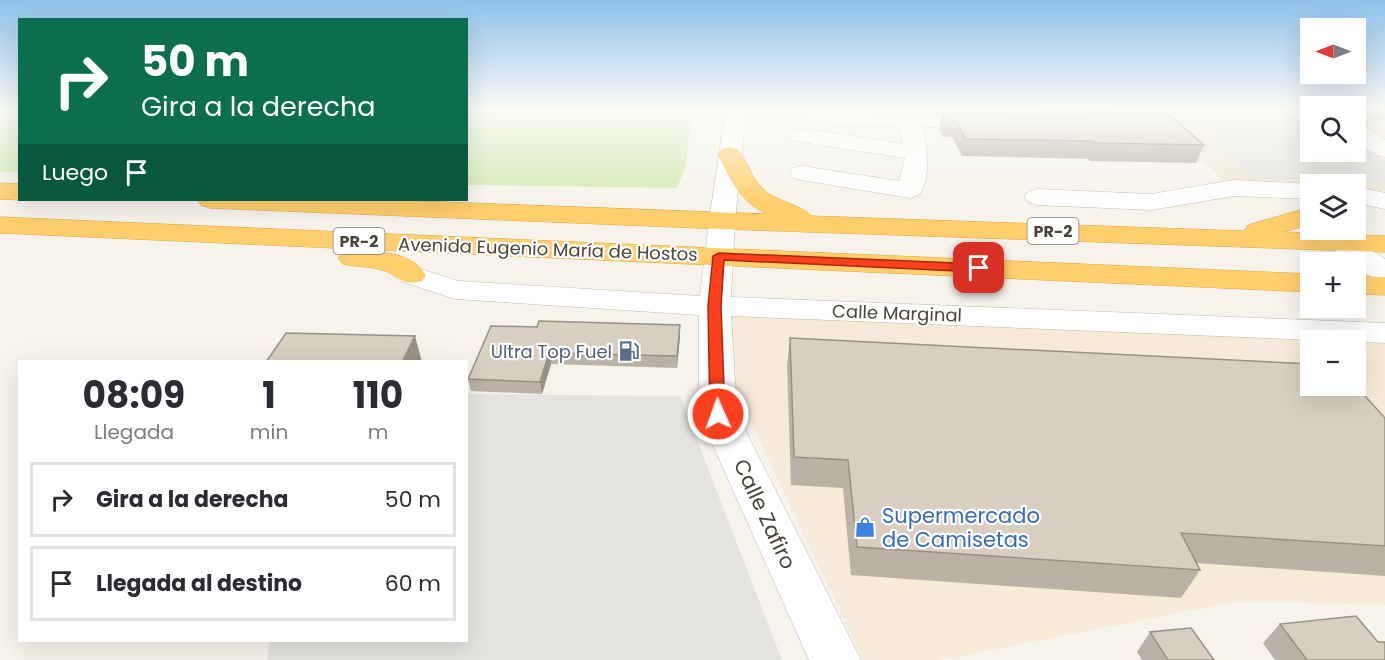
<!DOCTYPE html>
<html lang="es">
<head>
<meta charset="utf-8">
<style>
  :root { --surface:#fff; --page:#f7f7f7; --text:#2b2b33; --muted:#7c7c81; --line:#e1e1e2 }
  body { margin:0; font-family:Poppins,sans-serif; background:var(--page); color:var(--text); height:100vh; display:flex; flex-direction:column; font-size:22px; white-space:nowrap }
  * { box-sizing:border-box; margin:0 }
  p { font-size:20px; color:var(--muted) }
  .icon { flex:none; width:33px; height:33px; fill:none; stroke:currentColor; stroke-width:2; stroke-linecap:round; stroke-linejoin:round }
  .map { position:relative; flex:1; overflow:hidden }
  .side { position:absolute; left:18px; top:360px; width:450px; height:282px; display:flex; flex-direction:column; background:var(--surface); border-radius:0px; box-shadow:0 6px 24px #0002 }
  .side>* { flex:none }
  .banner { position:absolute; left:18px; top:18px; width:450px; height:183px; border-radius:0px; box-shadow:0 6px 24px #0002; background:#0b6e4f; color:#fff; overflow:hidden }
  .needle { width:39px; rotate:270deg }
  .buttons { position:absolute; left:1300px; top:18px; display:grid; gap:12px }
  .buttons a { display:grid; place-items:center; width:66px; height:66px; border-radius:0px; background:var(--surface); box-shadow:0 6px 24px #0002; font-size:30px }
  .pin { position:absolute; display:grid; place-items:center; width:51px; height:51px; color:#fff; margin:-26px; border-radius:12px; box-shadow:0 3px 9px #0006 }
  .me { position:absolute; width:66px; margin:-33px; rotate:358deg; stroke-linejoin:round; filter:drop-shadow(0 0 4px #0008) }
  .turn { display:flex; align-items:center; gap:21px; height:126px; padding:0 24px; font-size:27px }
  .turn .icon { width:78px; height:78px; stroke-width:2.5 }
  .turn b { display:block; font-size:42px; line-height:51px }
  .then { display:flex; align-items:center; height:57px; padding:0 24px; background:#0003; gap:12px; font-size:22px }
  .eta { display:flex; justify-content:space-evenly; align-items:center; height:102px; text-align:center }
  .eta b { font-size:36px; font-weight:700; line-height:42px }
  ul { padding:0; list-style:none }
  li { display:flex; align-items:center; gap:18px; height:75px; margin:0 12px 9px; padding:0 12px; border:3px solid var(--line); border-radius:0px }
  li div { flex:1 }
  li b { display:block; font-size:22px }
  li em { font-style:normal }
  .map>svg:first-child { display:block }
  .commercial { fill:#f7ead8; fill-rule:evenodd }
  .education { fill:#efe8d6 }
  .green { fill:#d2eab5 }
  .parking { fill:#e5e3e0 }
  .lines { fill:none; stroke-linecap:round; stroke-linejoin:round }
  .minor-casing { stroke:#c2bbae; stroke-width:1 }
  .highway-casing { stroke:#e0a43c; stroke-width:1 }
  .minor { fill:#fff; fill-rule:evenodd }
  .highway { fill:#ffcf6e; fill-rule:evenodd }
  .wall { fill:#bab2a6 }
  .shaded-wall { fill:#979187 }
  .building { fill:#d8cfc1; stroke:#979187; stroke-width:1.5 }
  .route { fill:#fc3f1d; stroke:#a42913; stroke-width:1.5 }
  .labels { text-anchor:middle; dominant-baseline:central; stroke-width:4.5; stroke-linejoin:round; paint-order:stroke }
  .shield { fill:#fff; stroke:#817c74; stroke-width:1.5 }
  .shield-label { font-size:16px; font-weight:bold; fill:#4b4439 }
  .street-label { font-size:18px; fill:#4b4439; stroke:#fff }
  .service-label { font-size:18px; fill:#4e5e75; stroke:#fff; text-anchor:end }
  .near-street-label { font-size:21px; fill:#4b4439; stroke:#fff }
  .near-shop-label { font-size:21px; fill:#366cbe; stroke:#fff; text-anchor:start }
</style>
</head>
<body>
<div class="map">
<svg width="1385" height="660" viewBox="0 0 1385 660">
  <rect width="100%" height="100%" fill="#f6f3ec"/>
  <path class="commercial" d="M728,313l657,27v265l-147,-4 -298,59h-77l-135,-286zM1311,340h45v46h-45z"/>
  <path class="education" d="M1164,110h147v42h45v-42h29v81l-29,-4v-3l-133,-4 -66,-59z"/>
  <path class="green" d="M0,110h19v62h-19z
    M467,110h224l-5,55 -9,23 -210,-3z"/>
  <path class="parking" d="M1231,110h77l3,2v40h45v-10l29,19v21l-131,-4 -44,-37z
    M467,394l213,2 102,264h-515l3,-19 196,-1z"/>
  <g class="lines">
    <g class="minor-casing">
      <path id="minor" d="M726,110h20l-11,111 -4,76 654,26v20l-654,-27 6,98 124,246h-52l-110,-246v-99l-244,-16 -55,-18 -4,-6 4,-6 11,-3 47,15 242,15 9,-75z
        M756,110l228,7 8,1 3,5 -3,5 -8,1 -62,-2c5,22 10,49 -3,68l-9,3 -108,-18 -9,-2 -3,-5 3,-5 9,-2 97,15 6,-23 -104,-16 -8,-2 -3,-5 3,-5 8,-2 102,16 -3,-17 -88,-4 -10,-4 -43,-5z
        M1356,124l8,2 21,14v17l-8,-2 -21,-14z
        M1234,180l81,4h-4v15l-77,-3 -83,14 -114,-5 -9,-3 -4,-5 4,-5 9,-3 114,5z
        M1356,187l29,6v16l-29,-6z
        M1341,234l10,2 34,23v23l-11,-3 -18,-13v-4c-10,0 -23,-12 -29,-20l4,-6z"/>
    </g>
    <g class="highway-casing">
      <path id="highway" d="M730,147l8,2c10,14 14,30 26,41 12,11 40,16 47,26l433,15 4,-6 63,-18v17l-28,8 102,4v16l-663,-23 -512,-21 -9,-3 -4,-5h193l377,14c-26,-12 -38,-35 -49,-60l4,-5z
        M0,183l20,1v16l-20,-1z
        M0,217l1311,57v18l-1311,-59z
        M353,249c26,3 57,2 73,26l-4,6c-23,6 -23,-7 -40,-11 -13,-4 -27,-3 -39,-6l-5,-6 5,-6z
        M1356,276l29,1v18l-29,-1z"/>
    </g>
    <use href="#minor" class="minor"/>
    <use href="#highway" class="highway"/>
  </g>
  <path class="wall" d="M927,110h119l158,35 -8,18 -106,-2 -2,-2 -126,-3 -10,-19h-8l-5,-7 3,-16 -14,-1z
    M1358,110h27v10h-11z
    M680,325v11l-3,32 -126,-4 -9,30 -71,-3 -3,-12 69,-52z
    M790,338l595,80v158l-188,-13 3,7 -19,28 -330,-23 -8,-87 -52,-3 -4,-120z
    M1280,624l98,18 7,18h-110l-12,-17z
    M1150,632l64,28h-72l-5,-8z"/>
  <path class="shaded-wall" d="M680,325v11l-3,32v-12z
    M415,336l7,26h-20z
    M549,353l2,11 -9,30 -2,-12z"/>
  <path class="building" d="M1009,110l158,3 37,32 -108,-2 -2,-2 -128,-2 -11,-19 -8,1 -5,-8 65,1z
    M539,321l141,4 -3,31 -128,-3 -9,29 -72,-3 23,-53 46,1z
    M286,333l129,3 -13,26h-136z
    M790,338l521,26v22h45l29,32v128l-204,-13 19,37 -343,-23 -9,-87 -54,-3z
    M1356,616l22,26h7v18h-78l-27,-36z
    M1191,628l23,32h-46l-18,-28z"/>
  <linearGradient id="sky" x2="0" y2="1"><stop stop-color="#8fc1ec"/><stop offset="0.54" stop-color="#fbfaf6"/><stop offset="1" stop-color="#fbfaf6" stop-opacity="0"/></linearGradient>
  <rect width="1385" height="203" fill="url(#sky)"/>
  <path class="route" d="M719,253l260,11 6,4 -6,4 -255,-12 -3,46 4,108 -2,4h-11l-2,-4 -2,-108 5,-50z"/>
  <defs>
    <g id="fuel-bare" transform="scale(1.62)"><path d="M-5.5-6h7V0h2V4h1.3V-2.5L3-4.5l.8-.8L6-3V5H2.5V1h-1V6h-7ZM-4.2-4.7v3.2H.2V-4.7Z" fill="#5c6f8a" stroke="#fff" stroke-width="2.5" paint-order="stroke"/></g>
    <g id="shop-bare" transform="scale(1.62)"><path d="M-5-2.5h2.3a2.7 3.5 0 0 1 5.4 0H5L5.5 6h-11ZM-1.5-2.5h3a1.5 2.3 0 0 0-3 0Z" fill="#3f7fe0" stroke="#fff" stroke-width="2.5" paint-order="stroke"/></g>
  </defs>
  <g fill-rule="evenodd">
    <use href="#fuel-bare" x="629" y="351"/>
    <use href="#shop-bare" x="865" y="527"/>
  </g>
  <g class="labels">
    <g class="shield">
      <rect x="1027.5" y="218" width="51" height="26" rx="4.5"/>
      <rect x="333.5" y="228" width="51" height="26" rx="4.5"/>
    </g>
    <g class="shield-label">
      <text x="1053" y="231">PR-2</text>
      <text x="359" y="241">PR-2</text>
    </g>
    <g class="street-label">
      <text transform="translate(548 249) rotate(2)">Avenida Eugenio María de Hostos</text>
      <text transform="translate(897 313) rotate(2)">Calle Marginal</text>
    </g>
    <g class="service-label">
      <text x="612" y="351">Ultra Top Fuel</text>
    </g>
    <g class="near-street-label">
      <text transform="translate(765 514) rotate(65)">Calle Zafiro</text>
    </g>
    <g class="near-shop-label">
      <text x="882" y="515">Supermercado<tspan x="882" dy="24">de Camisetas</tspan></text>
    </g>
  </g>
</svg>
<div class="buttons">
<a><svg class="needle" viewBox="-14 -14 28 28"><path d="M0-13l5 13h-10z" fill="#e53935"/><path d="M0 13l5-13h-10z" fill="#7c7c81"/></svg></a>
<a><svg class="icon" aria-label="search" viewBox="0 0 24 24"><circle cx="10" cy="10" r="6"/><path d="M15 15l6 6"/></svg></a>
<a><svg class="icon" aria-label="layers" viewBox="0 0 24 24"><path d="M12 4l9 5-9 5-9-5zM3 14l9 5 9-5"/></svg></a>
<a>+</a>
<a>−</a>
</div>
<div class="pin" style="left:979px;top:268px;background:#d93025"><svg class="icon" aria-label="arrive" viewBox="0 0 24 24"><path d="M6 21V4h12l-3 4 3 4H6"/></svg></div>
<svg class="me" style="left:718px;top:414px" viewBox="-20 -20 40 40"><circle r="17" fill="#fc3f1d" stroke="#fff" stroke-width="3"/><path d="M0-11L8 9 0 5-8 9z" fill="#fff"/></svg>
<div class="banner">
<div class="turn"><svg class="icon" aria-label="right" viewBox="0 0 24 24"><path d="M7 20v-9h11M14 6l5 5-5 5"/></svg><div><b>50 m</b>Gira a la derecha</div></div>
<div class="then">Luego<svg class="icon" aria-label="arrive" viewBox="0 0 24 24"><path d="M6 21V4h12l-3 4 3 4H6"/></svg></div>
</div>
<section class="side">
<div class="eta">
<div><b>08:09</b><p>Llegada</p></div>
<div><b>1</b><p>min</p></div>
<div><b>110</b><p>m</p></div>
</div>
<ul>
<li><svg class="icon" aria-label="right" viewBox="0 0 24 24"><path d="M7 20v-9h11M14 6l5 5-5 5"/></svg><div><b>Gira a la derecha</b></div><em>50 m</em></li>
<li><svg class="icon" aria-label="arrive" viewBox="0 0 24 24"><path d="M6 21V4h12l-3 4 3 4H6"/></svg><div><b>Llegada al destino</b></div><em>60 m</em></li>
</ul>
</section>
</div>
</body>
</html>
